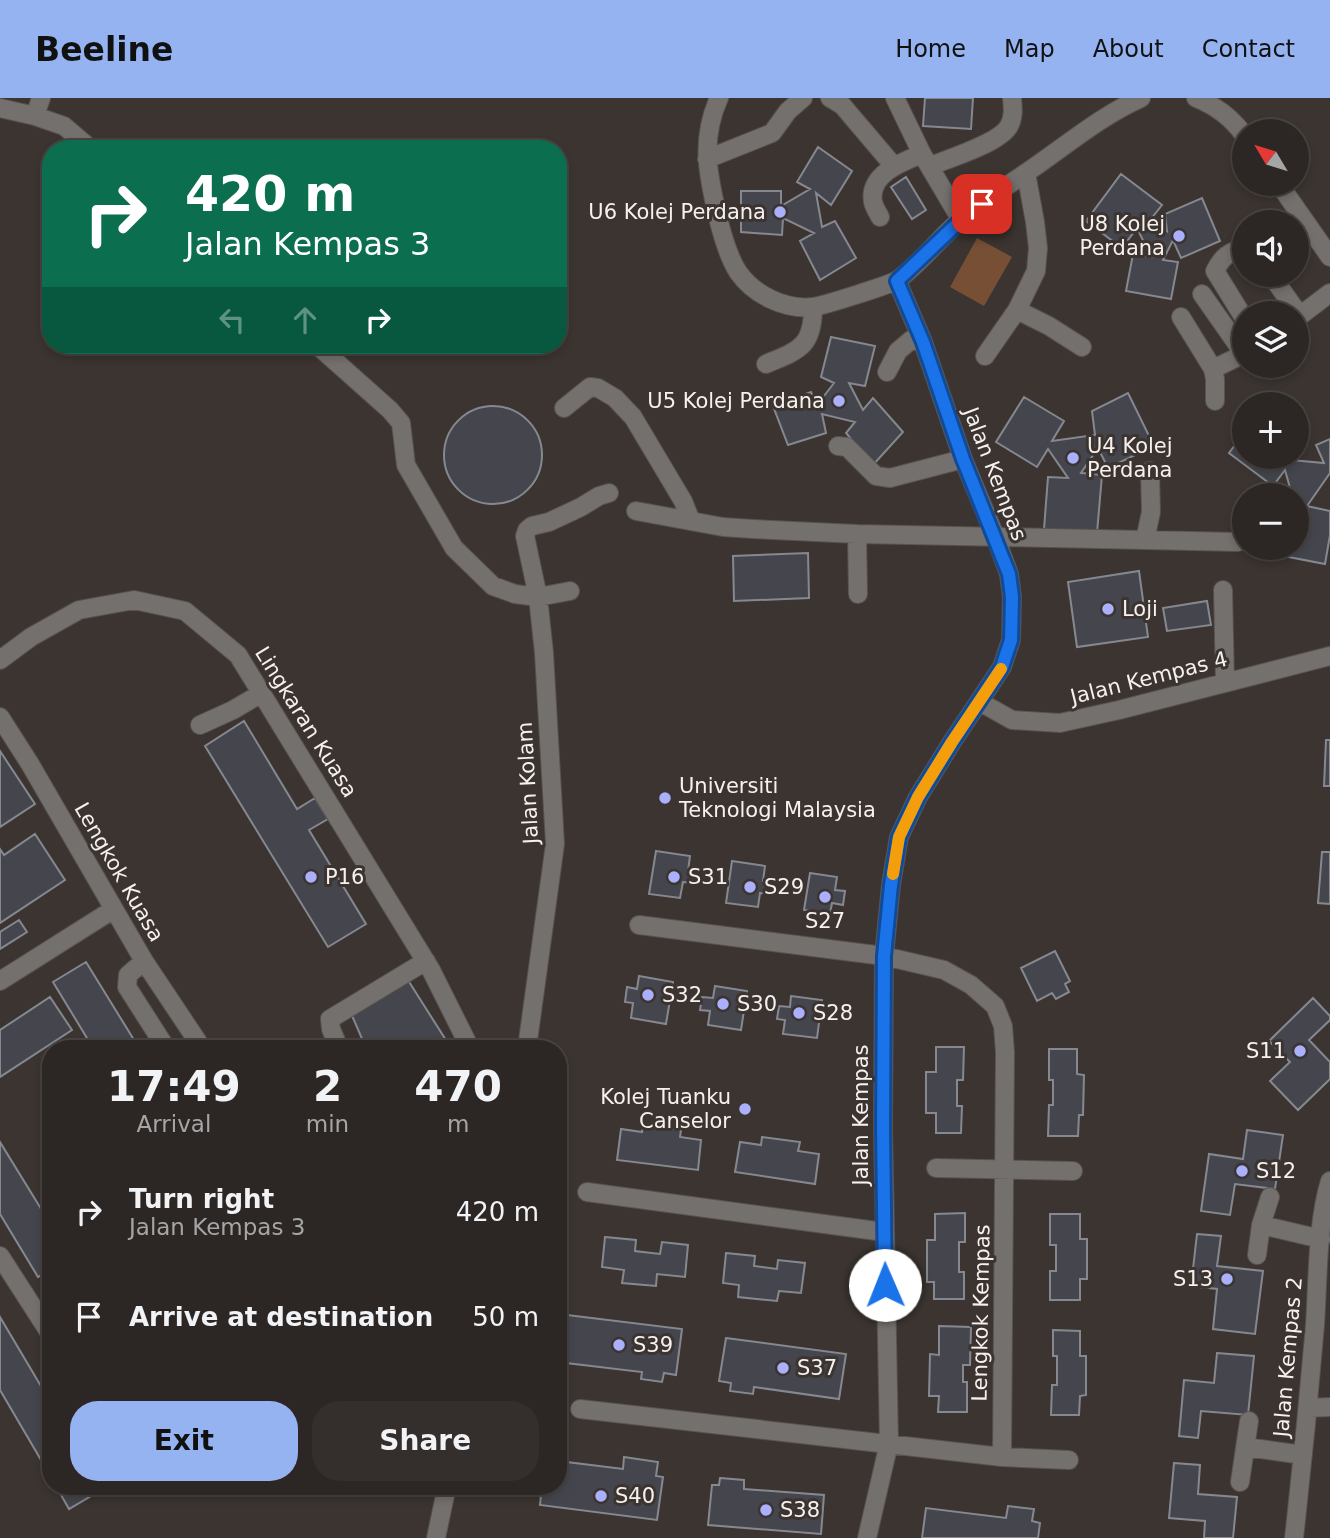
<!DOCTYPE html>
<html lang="en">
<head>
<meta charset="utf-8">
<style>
  :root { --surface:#2c2724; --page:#342f2c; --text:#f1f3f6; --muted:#a6a5a6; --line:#484441; --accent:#95b2f1 }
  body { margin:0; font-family:"DejaVu Sans",sans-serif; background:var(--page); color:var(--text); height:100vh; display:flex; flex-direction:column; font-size:26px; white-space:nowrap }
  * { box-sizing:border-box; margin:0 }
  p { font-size:23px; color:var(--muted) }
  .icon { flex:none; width:38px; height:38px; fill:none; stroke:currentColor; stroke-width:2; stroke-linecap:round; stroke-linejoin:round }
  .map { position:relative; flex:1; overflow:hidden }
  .side { position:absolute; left:42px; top:942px; width:525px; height:455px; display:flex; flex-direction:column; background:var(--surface); border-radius:28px; box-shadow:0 4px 10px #0003,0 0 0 2px var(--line) }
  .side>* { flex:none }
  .hud { position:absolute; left:42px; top:42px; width:525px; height:214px; border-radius:28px; box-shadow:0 4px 10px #0003,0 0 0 2px var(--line); background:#0b6e4f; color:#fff; overflow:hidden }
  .needle { width:46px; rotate:308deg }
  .fabs { position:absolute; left:1232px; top:21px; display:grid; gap:14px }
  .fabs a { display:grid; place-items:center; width:77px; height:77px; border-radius:50%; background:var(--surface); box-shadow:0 4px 10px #0003,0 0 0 2px var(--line); font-size:35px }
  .pin { position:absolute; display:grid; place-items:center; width:60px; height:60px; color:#fff; margin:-30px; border-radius:14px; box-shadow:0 4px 10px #0006 }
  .me { position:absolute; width:77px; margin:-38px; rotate:359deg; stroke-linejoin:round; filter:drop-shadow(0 0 5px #0008) }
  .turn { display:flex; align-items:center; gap:24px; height:147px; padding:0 28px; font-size:32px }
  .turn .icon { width:91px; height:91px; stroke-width:2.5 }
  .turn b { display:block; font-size:49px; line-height:60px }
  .lanes { display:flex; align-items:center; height:66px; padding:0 28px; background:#0003; justify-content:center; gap:35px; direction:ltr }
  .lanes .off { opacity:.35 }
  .eta { display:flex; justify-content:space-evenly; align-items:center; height:119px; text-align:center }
  .eta b { font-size:42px; font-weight:600; line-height:49px }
  .primary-button { display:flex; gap:14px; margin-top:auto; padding:14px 28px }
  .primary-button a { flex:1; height:80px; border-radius:28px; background:var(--accent); color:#111; font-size:28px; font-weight:600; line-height:80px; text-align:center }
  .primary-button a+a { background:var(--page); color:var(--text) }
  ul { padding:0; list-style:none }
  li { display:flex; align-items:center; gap:21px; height:105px; padding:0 28px }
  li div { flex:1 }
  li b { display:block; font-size:26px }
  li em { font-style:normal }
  header { display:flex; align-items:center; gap:42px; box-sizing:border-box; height:98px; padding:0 35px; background:var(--accent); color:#111 }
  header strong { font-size:33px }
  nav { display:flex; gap:38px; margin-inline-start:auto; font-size:24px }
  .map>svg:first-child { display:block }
  .green { fill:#764f35 }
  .building { fill:#45464d; stroke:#868890; stroke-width:2 }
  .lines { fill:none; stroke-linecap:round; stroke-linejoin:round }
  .minor-casing { stroke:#59524e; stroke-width:20 }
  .minor { stroke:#74706e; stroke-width:18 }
  .route-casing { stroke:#114b97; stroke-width:18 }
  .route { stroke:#1a73e8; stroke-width:12 }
  .slow { stroke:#f59e0b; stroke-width:12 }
  .poi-dot { fill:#aab0fb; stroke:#3b3430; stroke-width:2.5 }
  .labels { text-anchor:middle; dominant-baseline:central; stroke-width:6; stroke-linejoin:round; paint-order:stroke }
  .poi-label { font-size:21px; fill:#f6f1ee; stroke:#3b3430; text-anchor:start }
  .street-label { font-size:21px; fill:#f6f1ee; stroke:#3b3430 }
</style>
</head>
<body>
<header>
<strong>Beeline</strong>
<nav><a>Home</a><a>Map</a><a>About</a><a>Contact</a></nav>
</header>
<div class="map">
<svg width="1330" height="1440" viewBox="0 0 1330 1440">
  <rect width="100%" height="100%" fill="#3b3430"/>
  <path class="green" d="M977,140l35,19 -28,49 -34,-19z"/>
  <path class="building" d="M925,0h48l-2,31 -48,-3z
    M818,49l34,24 -21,34 -15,-12 6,34 13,-6 21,37 -36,22 -20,-39 14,-8 -31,-15 -1,17 -41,-3v-41h40v15l29,-17 -13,-7z
    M1121,76l41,31 -11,14 16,12 -2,-17 37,-16 18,43 -39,17 -8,-18 -10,20 15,2 -7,37 -45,-8 7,-37 18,3 -14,-29 -15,20 -36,-27z
    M906,79l20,33 -14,9 -21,-32z
    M831,239l44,9 -10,40 -16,-3 14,27 10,-12 30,34 -30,33 -27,-32 9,-11 -33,-8 4,19 -38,12 -15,-39 38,-14 6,13 17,-22 -13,-6z
    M1128,295l26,53 -46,22 -10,-20 -17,25 21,2 -5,58 -53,-4 4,-52 20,1 -20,-29 -11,18 -41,-25 28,-45 40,24 -12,20 43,-6 -3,-24z
    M444 357a49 49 0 1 1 98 0a49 49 0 1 1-98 0Z
    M1244,335v24h50l-3,3 33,3 -8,-18 14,-6v34l-23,33 23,5v24l-5,29 -57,-11 1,-5h28v-53h-5l-7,-25 -12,16 -44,-33z
    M808,455l1,45 -75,3 -1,-45z
    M1139,473l9,66 -71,10 -9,-65z
    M1207,503l4,24 -44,6 -4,-23z
    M244,623l53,88 18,-11 13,21 -19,11 57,94 -38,23 -123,-201z
    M1326,642h4v46h-6z
    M0,653l35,53 -35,23z
    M35,736l30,46 -65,43v-74l4,6z
    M656,753l34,5 -2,15 9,1 -2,11 -12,-1 -3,16 -31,-4z
    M1322,754h8v52l-12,-1z
    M732,763l33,5 -2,15 10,1 -2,12 -11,-1 -2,14 -32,-4z
    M810,775l27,4 -2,13 10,1 -2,14 -11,-2 -2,11 -26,-4z
    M19,822l8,12 -27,17v-17z
    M1055,853l15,30 -5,3 4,8 -13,7 -4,-6 -15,8 -16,-33z
    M86,864l53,86h-46l-40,-66z
    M639,878l34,6 -7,42 -35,-6 2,-15 -8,-1 2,-15 10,2z
    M406,879l45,71h-85l-16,-37z
    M715,888l32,5 -6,39 -33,-5 2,-14 -10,-1 2,-13 11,1z
    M791,898l31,4 -5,38 -34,-4 2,-14 -8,-1 2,-13 11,1z
    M50,899l22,33 -72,47v-47z
    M1313,900l17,18v4l-21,20 21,22v17l-32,31 -28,-29 20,-19 -21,-21z
    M936,949h28l-1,33h-6v26h5l-1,27h-25v-20h-10v-41h10z
    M1049,951h28v25l7,1 -1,40h-4l-1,21h-30l1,-31h4v-25h-4z
    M643,1027l38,5 -1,7 21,3 -3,30 -81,-10 4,-31 21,3z
    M1247,1032l36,5 -8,54 -40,-5 -5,31 -29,-4 8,-57 34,5z
    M762,1039l38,5 -2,9 21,3 -4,30 -80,-12 5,-30 21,3z
    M0,1044l51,83v44l-13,8 -38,-63z
    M965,1115v29h-6v30h5v27h-30v-17h-7v-42h8v-26z
    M1050,1116h30v25h7v40h-7v21h-30v-29h6v-26h-6z
    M1197,1136l24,2 -4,30 46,5 -8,63 -42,-5 4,-40 -26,-3z
    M605,1139l31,3 -1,11 25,3 2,-12 26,3 -3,32 -28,-3 -1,12 -34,-3 2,-13 -22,-3z
    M726,1155l29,3 -1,10 23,3 1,-9 27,3 -4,30 -22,-2 -2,10 -39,-4 1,-12 -16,-2z
    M559,1216l123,15 -6,46 -12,-2 -2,9 -21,-3 1,-7 -84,-10z
    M0,1219l51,86v74l-51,-87z
    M939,1228l32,1 -1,38h-7v17h4v30h-29l1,-16h-10l1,-42 9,1z
    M1053,1232l27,1v25h6v39l-6,1 -1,19h-28l1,-30h5v-29h-4z
    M726,1240l120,16 -7,45 -85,-12 -1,7 -23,-3 1,-8 -12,-2z
    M1217,1255l37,3 -6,59 -47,-4 -3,27 -19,-2 5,-56 30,3z
    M624,1359l34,5 -2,14 7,1 -6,43 -117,-15 2,-19h16v-25l65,8z
    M1174,1365l26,2 -2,29 39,3 -4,41h-29l1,-17 -36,-3z
    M720,1380l24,2v9l80,6 -3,39 -113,-9 4,-40h7z
    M56,1388h43l2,4 -32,19z
    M1008,1408l26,3 -2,12 8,2 -2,15h-116l4,-30 80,10z"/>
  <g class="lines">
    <g class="minor-casing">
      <path id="minor" d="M719,0c-19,42 -11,77 -1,120 4,16 11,40 20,54 16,23 47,38 75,35 9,-1 80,-23 86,-28 22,-17 40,-40 61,-59 26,-21 55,-39 83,-59 31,-22 62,-47 98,-63
        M830,0l12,7 51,60
        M895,0l27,56 39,66
        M1196,0c20,8 36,20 48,37
        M0,10l35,8 29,10 27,23
        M35,18l6,-18
        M707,61l65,-26 16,-22 15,-13
        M930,68c18,-7 70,-23 79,-40 5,-9 4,-18 3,-28
        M1279,86l51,73
        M880,119c-2,-4 -6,-10 -7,-15 -5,-28 29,-40 49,-48
        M1244,151c-15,2 -22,8 -29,22l29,47
        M1271,177l29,41
        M1202,196l42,60
        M1017,212l32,16 33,21
        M1181,219l32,52 2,10v22
        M1297,220l33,-25
        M317,247l73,65 11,13 5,42 48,83 39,38 22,8 23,3 32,-6
        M985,258l32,-46 19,-39 2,-23 -3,-26 -9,-49
        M766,266c33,-14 47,-17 47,-57
        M1213,271l31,-15
        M887,274l11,-21 13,-11 12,2
        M564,310l26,-21 8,1 17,10 18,19 50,84 8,20
        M838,348l9,1 29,29 14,2 73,-19
        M636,413l87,16 30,2 104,5 288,6 6,-28 -1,-41
        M857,436l1,60
        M1145,442l93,2
        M1223,492l2,93
        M0,562l31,-23 48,-27 55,-10 51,11 53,44 193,315 39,78
        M980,604l32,18 48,3 59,-13 211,-54
        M0,619l30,47 114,197 58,87
        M200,627l33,-15 29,-17
        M639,827l245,31 60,14 27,15 24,21 8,20 2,26 -3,405
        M144,863l-16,14 -1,12 39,61
        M0,883l114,-72
        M339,950l-8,-19 -1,-10 96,-58
        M527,950l28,-204 -11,-191 -6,-56 -13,-61 2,-6 5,-4 17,-4 32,-15 18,-11 10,-3
        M936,1070l137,3
        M587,1094l297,40
        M1261,1127l60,14
        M1257,1157l4,-30 9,-28
        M0,1158l51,79
        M1308,1310l22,-1
        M580,1311l422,48 67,3
        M1246,1349l57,8
        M1240,1384l9,-61
        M436,1440l11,-52
        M867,1440l22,-95 -6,-315 1,-172 7,-71 8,-48 19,-40 34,-55 50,-75 9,-27 1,-43 -3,-23 -14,-38 -32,-77 -40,-117 -26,-61
        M1294,1440c8,-71 15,-142 21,-213 3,-45 2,-102 15,-144"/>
    </g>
    <use href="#minor" class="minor"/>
  </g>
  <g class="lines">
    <g class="route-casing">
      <path id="route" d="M885,1187l-2,-157 1,-172 7,-71 8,-48 19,-40 34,-55 50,-75 9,-27 1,-43 -3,-23 -46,-115 -40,-117 -26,-61 64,-61 21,-16"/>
    </g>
    <use href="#route" class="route"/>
    <path class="slow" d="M893,776l6,-37 19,-40 34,-55 49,-73"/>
  </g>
  <g class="poi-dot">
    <circle cx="780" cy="114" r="7"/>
    <circle cx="1179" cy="138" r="7"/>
    <circle cx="839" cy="303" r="7"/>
    <circle cx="1073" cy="360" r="7"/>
    <circle cx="1108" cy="511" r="7"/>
    <circle cx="665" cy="700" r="7"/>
    <circle cx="311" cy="779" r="7"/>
    <circle cx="674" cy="779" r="7"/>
    <circle cx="750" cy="789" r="7"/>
    <circle cx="825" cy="799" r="7"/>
    <circle cx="648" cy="897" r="7"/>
    <circle cx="723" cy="906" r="7"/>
    <circle cx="799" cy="915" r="7"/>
    <circle cx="1300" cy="953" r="7"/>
    <circle cx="745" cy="1011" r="7"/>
    <circle cx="1242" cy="1073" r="7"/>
    <circle cx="1227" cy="1181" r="7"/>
    <circle cx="619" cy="1247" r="7"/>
    <circle cx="783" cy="1270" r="7"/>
    <circle cx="601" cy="1398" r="7"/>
    <circle cx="766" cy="1412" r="7"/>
  </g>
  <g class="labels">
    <g class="poi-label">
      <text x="766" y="114" text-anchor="end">U6 Kolej Perdana</text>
      <text x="1165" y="126" text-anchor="end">U8 Kolej<tspan x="1165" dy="24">Perdana</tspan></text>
      <text x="825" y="303" text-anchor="end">U5 Kolej Perdana</text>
      <text x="1087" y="348">U4 Kolej<tspan x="1087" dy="24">Perdana</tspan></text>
      <text x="1122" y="511">Loji</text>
      <text x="679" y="688">Universiti<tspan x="679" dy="24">Teknologi Malaysia</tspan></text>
      <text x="325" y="779">P16</text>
      <text x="688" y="779">S31</text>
      <text x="764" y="789">S29</text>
      <text x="825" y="823" text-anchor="middle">S27</text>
      <text x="662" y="897">S32</text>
      <text x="737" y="906">S30</text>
      <text x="813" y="915">S28</text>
      <text x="1286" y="953" text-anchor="end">S11</text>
      <text x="731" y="999" text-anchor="end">Kolej Tuanku<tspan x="731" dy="24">Canselor</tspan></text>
      <text x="1256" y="1073">S12</text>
      <text x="1213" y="1181" text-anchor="end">S13</text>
      <text x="633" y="1247">S39</text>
      <text x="797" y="1270">S37</text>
      <text x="615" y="1398">S40</text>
      <text x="780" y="1412">S38</text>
    </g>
    <g class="street-label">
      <text transform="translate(995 376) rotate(69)">Jalan Kempas</text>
      <text transform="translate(1149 580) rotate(-14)">Jalan Kempas 4</text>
      <text transform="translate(306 624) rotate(58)">Lingkaran Kuasa</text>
      <text transform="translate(528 685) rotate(-93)">Jalan Kolam</text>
      <text transform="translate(119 774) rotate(60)">Lengkok Kuasa</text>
      <text transform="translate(861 1017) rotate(-90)">Jalan Kempas</text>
      <text transform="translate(981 1215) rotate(-89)">Lengkok Kempas</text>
      <text transform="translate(1288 1259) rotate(-85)">Jalan Kempas 2</text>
    </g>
  </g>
</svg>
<div class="fabs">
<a><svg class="needle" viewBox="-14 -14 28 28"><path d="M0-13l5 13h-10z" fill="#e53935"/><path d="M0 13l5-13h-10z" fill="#a6a5a6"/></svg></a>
<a><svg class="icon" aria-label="sound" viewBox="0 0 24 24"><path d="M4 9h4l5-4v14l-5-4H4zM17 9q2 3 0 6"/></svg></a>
<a><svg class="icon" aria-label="layers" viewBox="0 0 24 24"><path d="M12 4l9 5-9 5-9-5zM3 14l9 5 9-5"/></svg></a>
<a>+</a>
<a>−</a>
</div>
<div class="pin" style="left:982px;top:106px;background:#d93025"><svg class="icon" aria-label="arrive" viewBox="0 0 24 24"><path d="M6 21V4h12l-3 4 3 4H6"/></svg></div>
<svg class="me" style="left:885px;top:1187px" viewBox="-20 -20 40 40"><circle r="19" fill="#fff"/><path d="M0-13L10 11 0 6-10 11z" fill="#1a73e8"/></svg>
<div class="hud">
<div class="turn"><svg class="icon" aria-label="right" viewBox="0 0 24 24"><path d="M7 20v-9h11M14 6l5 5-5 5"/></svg><div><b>420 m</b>Jalan Kempas 3</div></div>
<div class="lanes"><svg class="icon off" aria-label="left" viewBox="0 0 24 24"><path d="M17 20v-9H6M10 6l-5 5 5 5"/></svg><svg class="icon off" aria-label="ahead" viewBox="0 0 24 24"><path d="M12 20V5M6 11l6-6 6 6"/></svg><svg class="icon" aria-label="right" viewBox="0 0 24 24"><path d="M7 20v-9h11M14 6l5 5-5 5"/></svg></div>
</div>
<section class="side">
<div class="eta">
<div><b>17:49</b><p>Arrival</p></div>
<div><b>2</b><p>min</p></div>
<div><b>470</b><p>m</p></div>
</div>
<ul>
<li><svg class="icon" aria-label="right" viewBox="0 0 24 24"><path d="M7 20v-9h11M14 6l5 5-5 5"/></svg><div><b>Turn right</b><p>Jalan Kempas 3</p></div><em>420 m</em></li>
<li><svg class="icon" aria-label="arrive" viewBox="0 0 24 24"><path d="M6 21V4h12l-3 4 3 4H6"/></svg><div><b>Arrive at destination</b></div><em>50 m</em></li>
</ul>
<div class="primary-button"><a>Exit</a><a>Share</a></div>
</section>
</div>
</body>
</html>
